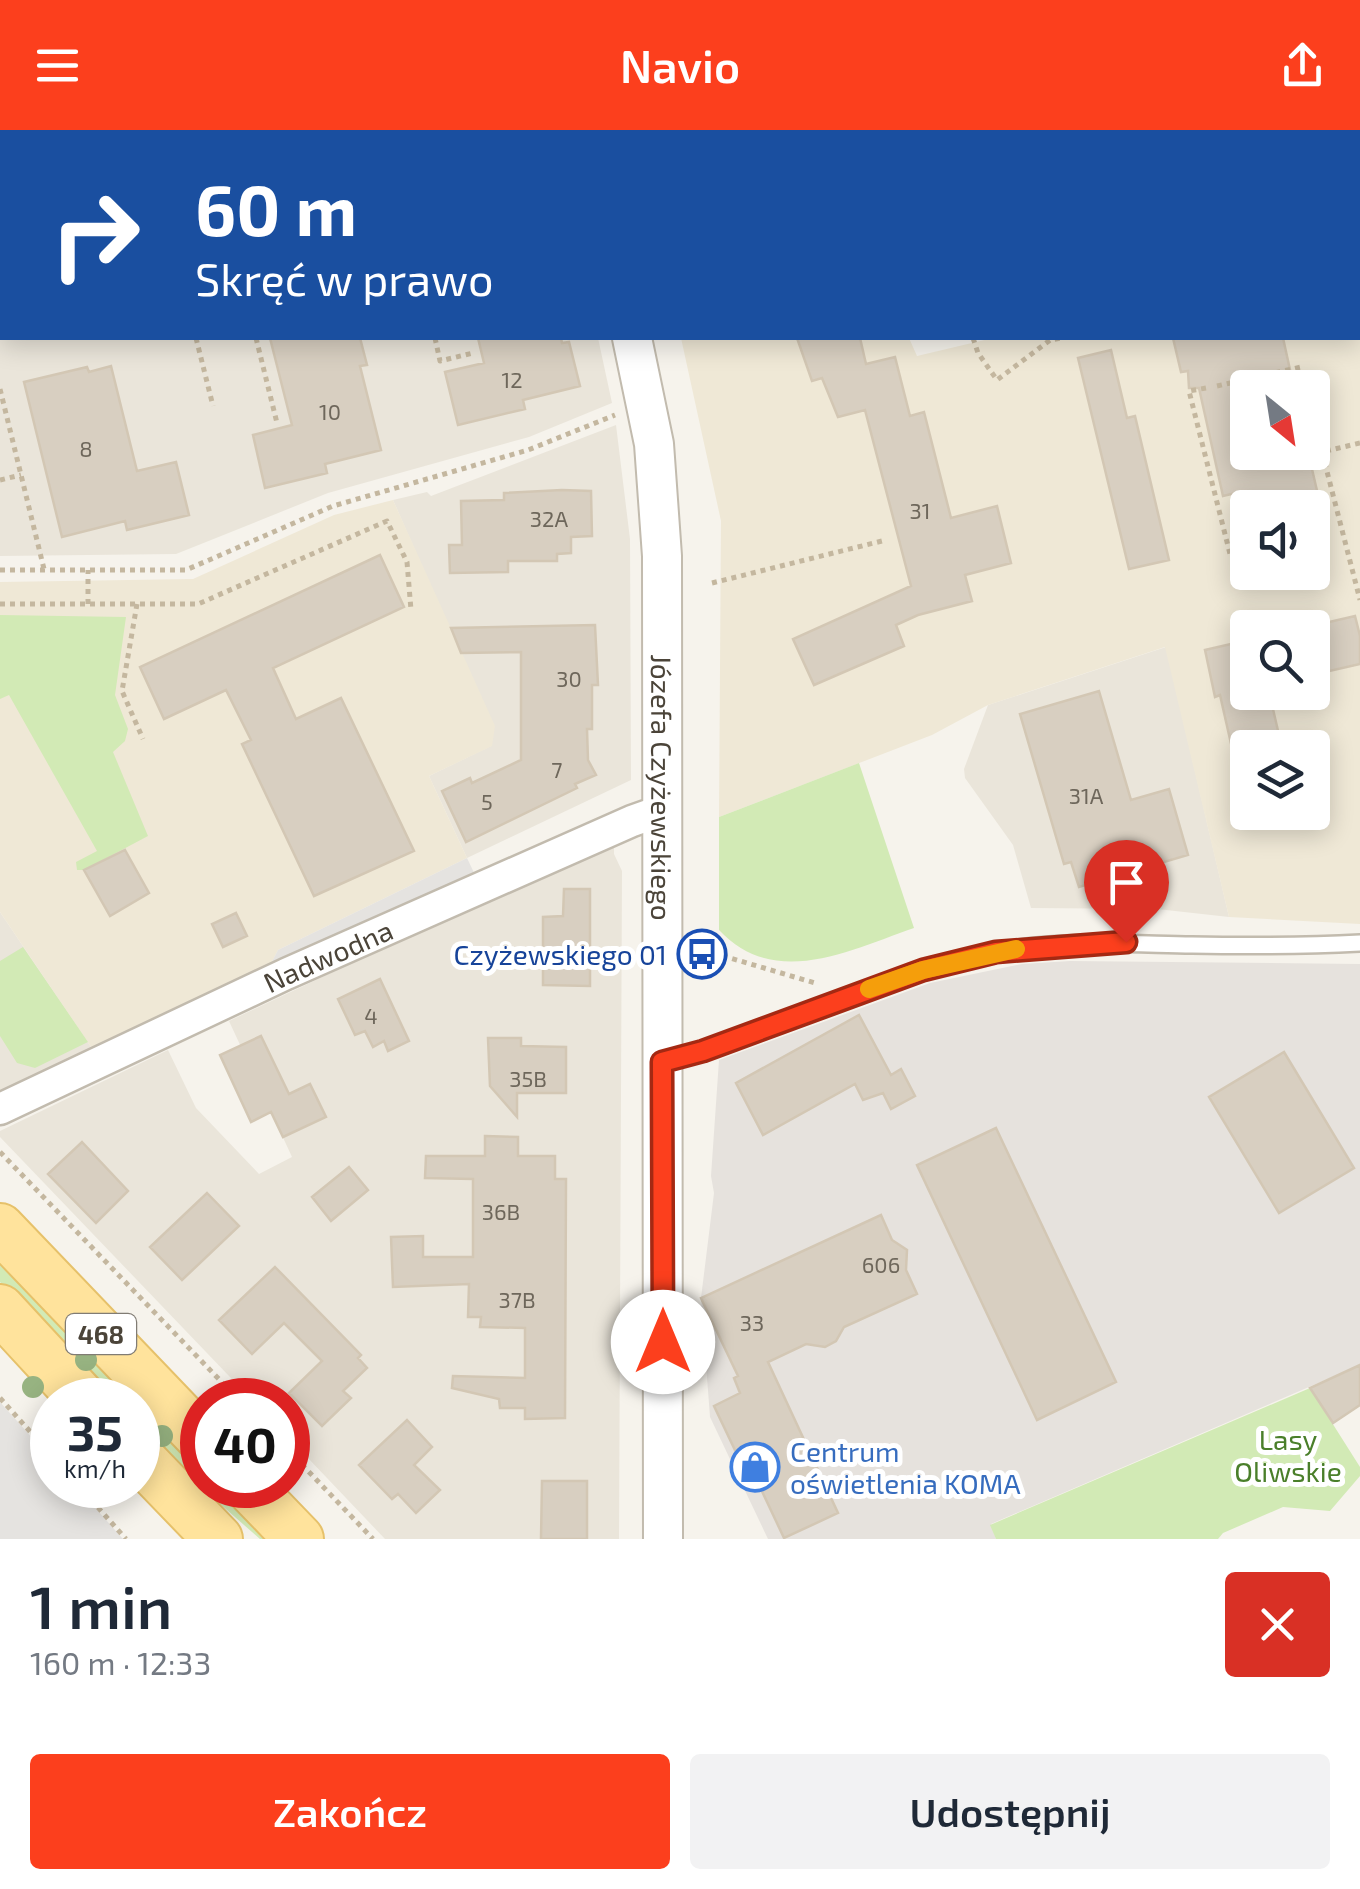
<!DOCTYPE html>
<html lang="pl">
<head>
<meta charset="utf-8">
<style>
  :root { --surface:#fff; --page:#f2f2f3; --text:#1f2937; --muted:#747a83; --accent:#fc3f1d }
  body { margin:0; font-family:"Exo 2",sans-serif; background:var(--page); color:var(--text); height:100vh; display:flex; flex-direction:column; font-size:38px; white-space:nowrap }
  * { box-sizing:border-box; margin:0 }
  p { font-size:32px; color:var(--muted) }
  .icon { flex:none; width:55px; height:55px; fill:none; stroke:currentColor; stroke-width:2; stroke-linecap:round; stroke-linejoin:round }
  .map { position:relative; height:1409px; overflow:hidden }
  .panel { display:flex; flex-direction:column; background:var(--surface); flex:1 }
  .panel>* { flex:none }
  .hud { position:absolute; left:0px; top:0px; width:1360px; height:210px; box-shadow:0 5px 25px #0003; background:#1a4fa0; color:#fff; overflow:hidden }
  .needle { width:65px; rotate:150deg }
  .fabs { position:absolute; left:1230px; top:240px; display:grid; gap:20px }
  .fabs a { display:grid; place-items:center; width:100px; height:100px; border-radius:10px; background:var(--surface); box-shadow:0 5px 25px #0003; font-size:50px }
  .speed { position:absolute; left:30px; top:1248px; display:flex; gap:20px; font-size:50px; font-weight:700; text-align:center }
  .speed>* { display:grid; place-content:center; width:130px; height:130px; border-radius:50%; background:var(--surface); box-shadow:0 5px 25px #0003; line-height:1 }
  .speed small { font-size:25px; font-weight:400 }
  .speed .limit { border:15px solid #d22; background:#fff; color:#111 }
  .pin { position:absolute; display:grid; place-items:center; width:85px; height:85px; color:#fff; margin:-102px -42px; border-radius:50% 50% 50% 0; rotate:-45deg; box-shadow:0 0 10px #0007 }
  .pin .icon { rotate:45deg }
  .me { position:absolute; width:110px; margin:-55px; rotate:0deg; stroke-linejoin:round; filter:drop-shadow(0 0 8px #0008) }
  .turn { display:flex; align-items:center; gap:35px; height:210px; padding:0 30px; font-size:45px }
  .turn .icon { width:130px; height:130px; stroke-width:2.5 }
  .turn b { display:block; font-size:70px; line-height:85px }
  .round { display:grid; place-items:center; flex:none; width:105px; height:105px; border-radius:10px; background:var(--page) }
  .overview { display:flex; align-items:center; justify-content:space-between; height:170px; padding:0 30px }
  h1 { font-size:60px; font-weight:600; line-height:75px }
  .action { display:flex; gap:20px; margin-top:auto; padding:20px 30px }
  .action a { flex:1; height:115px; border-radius:10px; background:var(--accent); color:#fff; font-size:40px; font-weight:600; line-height:115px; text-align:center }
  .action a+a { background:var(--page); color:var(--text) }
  header { display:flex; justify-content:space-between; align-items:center; height:130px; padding:0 30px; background:var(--accent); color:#fff; font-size:45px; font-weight:600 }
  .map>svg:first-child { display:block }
  .residential { fill:#eae5da }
  .industrial { fill:#e6e2dd }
  .education { fill:#efe8d6; fill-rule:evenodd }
  .green { fill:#d2eab5 }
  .parking { fill:#e5e3e0 }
  .building { fill:#d8cfc1; stroke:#d3c7b4; stroke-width:2.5 }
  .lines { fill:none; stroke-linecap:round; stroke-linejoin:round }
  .service-casing { stroke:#c2bbae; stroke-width:20 }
  .minor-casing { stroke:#c2bbae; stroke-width:35 }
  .tertiary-casing { stroke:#c2bbae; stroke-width:42 }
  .primary-casing { stroke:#e6c16a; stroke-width:52 }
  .path { stroke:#c4b79f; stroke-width:5; stroke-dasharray:5 5; stroke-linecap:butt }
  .service { stroke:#fff; stroke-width:15 }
  .minor { stroke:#fff; stroke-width:30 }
  .tertiary { stroke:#fff; stroke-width:38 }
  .primary { stroke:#ffe39c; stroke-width:48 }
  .tree { fill:#97b381 }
  .route-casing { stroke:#a42913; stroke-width:25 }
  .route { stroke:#fc3f1d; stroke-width:18 }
  .slow { stroke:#f59e0b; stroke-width:18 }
  .labels { text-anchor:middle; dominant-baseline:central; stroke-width:10; stroke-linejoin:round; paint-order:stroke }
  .number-label { font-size:22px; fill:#6e675b }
  .shield { fill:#fff; stroke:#817c74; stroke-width:2.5 }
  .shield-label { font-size:25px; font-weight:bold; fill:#4b4439 }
  .street-label { font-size:28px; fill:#4b4439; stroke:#fff }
  .transit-label { font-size:28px; fill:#164399; stroke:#fff; text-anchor:end }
  .park-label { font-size:28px; fill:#4a7f2a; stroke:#fff }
  .shop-label { font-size:28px; fill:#366cbe; stroke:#fff; text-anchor:start }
</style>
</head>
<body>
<header><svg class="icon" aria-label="menu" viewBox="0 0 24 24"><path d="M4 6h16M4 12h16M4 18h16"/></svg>Navio<svg class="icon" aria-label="share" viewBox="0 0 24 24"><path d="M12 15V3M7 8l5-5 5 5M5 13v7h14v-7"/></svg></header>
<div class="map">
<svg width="1360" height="1409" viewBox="0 0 1360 1409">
  <rect width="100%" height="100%" fill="#f6f3ec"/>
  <path class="residential" d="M0,195h2v13h596l14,65 -83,34 -201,56 -152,61 -176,2z
    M616,295l14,114 1,241 -164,78 -38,-82 62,-30 -30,-91 -68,-155 34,-8 4,4z
    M1166,517l63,270 -72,-8 -126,-1 -18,-63 -48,-67 -1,-9 24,-64z
    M614,709v15l8,17 -3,668h-234l-97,-102v-37h-36l-252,-263v-6l168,-81 28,58 63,66 33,-17 -63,-136z
    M0,782l95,141 -95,48z"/>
  <path class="industrial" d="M1070,831l290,3v401l-369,159 5,15h-228l-58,-122 -9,-119 13,-105 -3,-17 8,-116 211,-77 92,-19z"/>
  <path class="education" d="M0,0h505l-503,2 -2,132z
    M1360,117v677l-131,-7 -64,-270 -177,58 -56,30 -213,82 2,-296 -40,-183h228l8,18 76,-18h365zM1248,258h64v64h-64zM1248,378h64v64h-64zM1248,498h64v64h-64zM1248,618h64v64h-64z
    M393,370l102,226 -3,20 -63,30 38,82 -189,92 -10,20 -173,83 -95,-141v-330l193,-3 141,-64z"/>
  <path class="green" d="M774,0h586v117l-2,1v-116h-585z
    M0,485l126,2 -11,78 13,34 -3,12 -12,11 35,84 -64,34h-7l-1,-8 21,-11 -88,-156 -9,4z
    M859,633l55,165c-64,22 -139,62 -195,2v-113z
    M23,817l65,95 -53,26 -18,-5 -17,-27v-75z
    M0,1124l202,213v18h18l54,54h-14l-122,-107v-32h-31l-107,-118z
    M1310,1258l50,79v9l-30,35 -47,-4 -60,26 -5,6h-222l-6,-14z"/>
  <path class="parking" d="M467,728l10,21 -213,98 14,-27z
    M0,1272l52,58v25h23l48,54h-123z"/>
  <path class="building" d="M270,208h90l7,27 -7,1 21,84 -56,14 2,9 -62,15 -12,-53 39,-10z
    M478,208h83l1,5 7,-1 11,44 -57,14 2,9 -67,16 -13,-53 39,-9z
    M797,208h63l6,26 29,-7 15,59 14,-4 27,106 46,-12 14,57 -46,12 7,26 -54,14 -22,10 8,21 -90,39 -21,-46 118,-53 -46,-176 -27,7 -16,-39 -10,3z
    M1173,208h110l11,50h-46v64h60l13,56h-77l-4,-16 -17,4 -24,-108h-10l-1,-17 -7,1z
    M1111,220l16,68 8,-2 34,144 -40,9 -51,-211z
    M111,236l26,105 39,-9 13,53 -62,15 -2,-9 -63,16 -38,-155 63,-15 2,5z
    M562,360l29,1 1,45 -21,1v16l-14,1v7h-49v11l-58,1 -1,-28h13l-1,-44 43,-1v-7z
    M380,425l24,52 -131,61 23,51 45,-21 73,153 -100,45 -72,-152 9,-4 -25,-50 -62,29 -24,-52z
    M1355,486l5,20v28l-48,11v-49z
    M595,495l3,60h-6v44h-5l1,31 8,15 -21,9 2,4 -111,54 -24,-51 28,-13 2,5 49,-23v-108l-60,1 -10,-25z
    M1248,510v52h21l13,56h-50l-12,-53 -5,2 -10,-47z
    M1099,561l32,109 38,-11 19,66 -109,32 -8,-25 -7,2 -44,-150z
    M125,720l24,43 -39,23 -26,-46z
    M564,759h26v97l-47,-1v-68l20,-1z
    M236,783l11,23 -24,11 -11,-23z
    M380,849l29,62 -21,10 -4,-10 -11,6 -8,-16 -10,4 -17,-36z
    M859,885l32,60 10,-6 14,27 -24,13 -8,-16 -20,7 -8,-16 -92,51 -27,-52z
    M261,906l28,58 21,-10 16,33 -43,20 -12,-25 -20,10 -31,-67z
    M488,908h33v8l45,1v46h-49v24l-27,-31z
    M1284,922l70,116 -75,45 -70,-116z
    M996,998l120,254 -79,38 -120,-255z
    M485,1006l33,1v19h37v23h11l-1,239 -40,1v-11h-25l-1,-9 -47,-11 1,-12 72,2v-50l-45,-1 1,-10h-13l1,-33 -76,3 -2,-50 32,-1v21h50v-78l-48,-1 1,-22h59z
    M82,1012l46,49 -32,32 -48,-49z
    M349,1037l19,23 -37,31 -19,-24z
    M207,1063l32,33 -57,54 -32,-33z
    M881,1085l11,25 15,10 -1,20 11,24 -73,33 -8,14 -11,6 -19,-3 -38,18 70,151 -54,25 -24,-51 -6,3 -40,-84 26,-13 -6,-15 4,-2 -37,-78z
    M275,1137l86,88 -3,3 9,10 -24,23 8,7 -29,28 -33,-33 33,-32 -38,-38 -32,31 -33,-34z
    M1360,1235v40l-27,18 -23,-35z
    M407,1290l25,27 -18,18 26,25 -24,23 -18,-19 -6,5 -33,-34z
    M542,1351h45v58h-46z"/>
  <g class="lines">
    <g class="service-casing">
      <path id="service" d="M663,932c112,-31 217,-88 332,-110 65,-13 132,-8 197,-7 56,1 112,1 168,-2"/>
    </g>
    <g class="minor-casing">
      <g id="minor">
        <path id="s1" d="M0,979l286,-135 346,-153 31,-11"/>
      </g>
    </g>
    <g class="tertiary-casing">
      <g id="tertiary">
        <path d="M577,0v2"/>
        <path id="s2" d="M632,208l22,106 8,112 1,983"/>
      </g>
    </g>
    <g class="primary-casing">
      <path id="primary" d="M0,1098l202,211
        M0,1179l84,91
        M138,1326l80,83
        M247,1355l52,54"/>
    </g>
    <path class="path" d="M256,0l1,2
      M940,0l1,2
      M231,2l9,-2
      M0,107l2,-1
      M1358,143l2,1
      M0,186l2,-1
      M196,208l17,68
      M256,208l21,85
      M435,208l5,23 33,-8
      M973,208l5,15 19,27 53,-40 12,-2
      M1217,256l84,-19 5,21
      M1206,258l-17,3 42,167
      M0,259l44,180
      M1312,283l10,39
      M1360,313l-38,9 38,148
      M0,350l21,-5
      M0,440h186l147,-64 195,-56 87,-35
      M712,453l174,-43
      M0,474h198l189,-83 20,41 4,48
      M88,474v-34
      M137,474l-15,87 21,48
      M713,823l102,30
      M0,1022l239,248
      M0,1268l52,58
      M288,1320l85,89
      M78,1355l48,54"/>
    <use href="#service" class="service"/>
    <use href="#minor" class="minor"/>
    <use href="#tertiary" class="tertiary"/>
    <use href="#primary" class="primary"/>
  </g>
  <g class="tree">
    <circle cx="86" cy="1230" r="11"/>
    <circle cx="33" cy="1257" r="11"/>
    <circle cx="162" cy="1306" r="11"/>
  </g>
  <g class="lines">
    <g class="route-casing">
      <path id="route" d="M663,1212l-1,-280 41,-11 220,-81 73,-18 130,-10"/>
    </g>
    <use href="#route" class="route"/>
    <path class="slow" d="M869,859l54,-19 93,-21"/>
  </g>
  <defs>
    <g id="bus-ring" transform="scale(2.5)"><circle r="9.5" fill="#fff" stroke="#1a4fb4" stroke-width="1.5"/><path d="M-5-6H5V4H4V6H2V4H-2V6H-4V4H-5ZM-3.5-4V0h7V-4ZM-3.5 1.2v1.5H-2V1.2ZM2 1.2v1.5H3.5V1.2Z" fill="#1a4fb4"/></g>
    <g id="shop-ring" transform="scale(2.5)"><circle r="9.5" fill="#fff" stroke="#3f7fe0" stroke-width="1.5"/><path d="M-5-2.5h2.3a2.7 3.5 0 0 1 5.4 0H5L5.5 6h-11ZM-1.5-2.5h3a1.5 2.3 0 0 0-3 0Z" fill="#3f7fe0"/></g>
  </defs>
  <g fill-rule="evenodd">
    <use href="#bus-ring" x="702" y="824"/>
    <use href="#shop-ring" x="755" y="1337"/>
  </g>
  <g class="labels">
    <g class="number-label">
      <text x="512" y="249">12</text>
      <text x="330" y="281">10</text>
      <text x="86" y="318">8</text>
      <text x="920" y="380">31</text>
      <text x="549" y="388">32A</text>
      <text x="569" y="548">30</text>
      <text x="557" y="639">7</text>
      <text x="1086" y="665">31A</text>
      <text x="487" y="671">5</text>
      <text x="371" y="885">4</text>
      <text x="528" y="948">35B</text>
      <text x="501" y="1081">36B</text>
      <text x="881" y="1134">606</text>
      <text x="517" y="1169">37B</text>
      <text x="752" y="1192">33</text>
    </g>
    <rect class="shield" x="66" y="1184" width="70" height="40" rx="8"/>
    <g class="shield-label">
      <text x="101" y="1204">468</text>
    </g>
    <g class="street-label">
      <text stroke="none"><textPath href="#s2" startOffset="452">Józefa Czyżewskiego</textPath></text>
      <text stroke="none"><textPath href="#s1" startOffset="362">Nadwodna</textPath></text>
    </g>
    <g class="transit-label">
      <text x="667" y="824">Czyżewskiego 01</text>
    </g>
    <g class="park-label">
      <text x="1288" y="1309">Lasy<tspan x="1288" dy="32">Oliwskie</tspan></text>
    </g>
    <g class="shop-label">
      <text x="790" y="1321">Centrum<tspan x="790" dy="32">oświetlenia KOMA</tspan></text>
    </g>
  </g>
</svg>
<div class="fabs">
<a><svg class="needle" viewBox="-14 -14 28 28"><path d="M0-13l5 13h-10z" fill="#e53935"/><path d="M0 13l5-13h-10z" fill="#747a83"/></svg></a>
<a><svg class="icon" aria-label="sound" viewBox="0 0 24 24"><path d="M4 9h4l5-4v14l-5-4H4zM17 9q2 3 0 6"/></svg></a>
<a><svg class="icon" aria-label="search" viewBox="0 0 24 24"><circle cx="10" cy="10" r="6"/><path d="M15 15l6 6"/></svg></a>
<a><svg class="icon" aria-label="layers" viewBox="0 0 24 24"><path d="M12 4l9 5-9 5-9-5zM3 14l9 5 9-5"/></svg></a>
</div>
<div class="speed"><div>35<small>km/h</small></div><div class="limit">40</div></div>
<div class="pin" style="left:1126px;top:812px;background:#d93025"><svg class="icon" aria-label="arrive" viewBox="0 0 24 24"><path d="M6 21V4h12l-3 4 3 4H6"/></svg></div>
<svg class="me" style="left:663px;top:1212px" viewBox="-20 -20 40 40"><circle r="19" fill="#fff"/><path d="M0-13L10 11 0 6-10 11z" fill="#fc3f1d"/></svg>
<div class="hud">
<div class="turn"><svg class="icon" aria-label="right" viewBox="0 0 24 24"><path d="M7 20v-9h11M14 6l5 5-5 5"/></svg><div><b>60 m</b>Skręć w prawo</div></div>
</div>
</div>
<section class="panel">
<div class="overview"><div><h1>1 min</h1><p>160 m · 12:33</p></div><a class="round" style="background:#d93025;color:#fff"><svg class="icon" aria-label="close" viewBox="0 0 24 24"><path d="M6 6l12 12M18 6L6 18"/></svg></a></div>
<div class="action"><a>Zakończ</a><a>Udostępnij</a></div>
</section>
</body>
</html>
